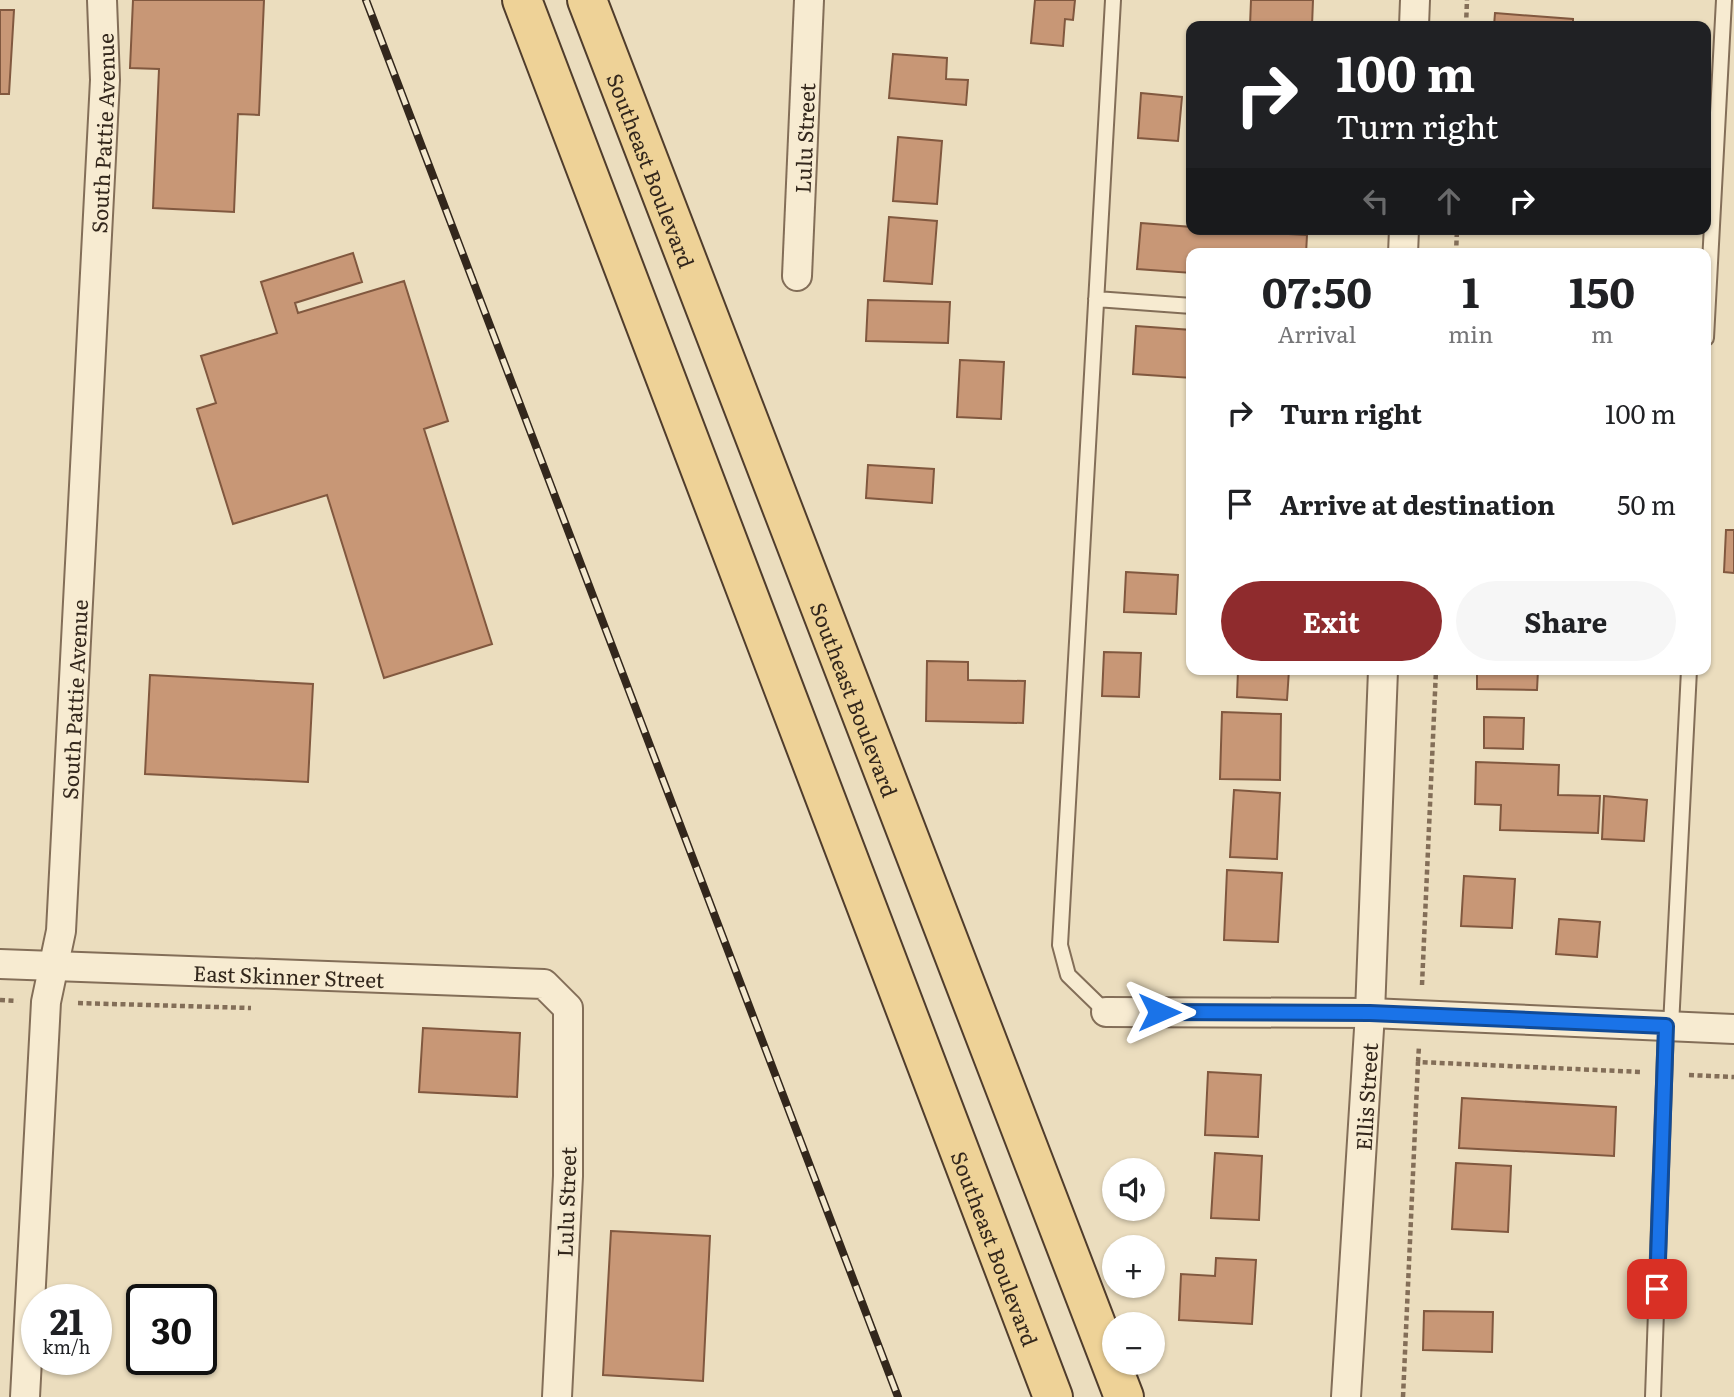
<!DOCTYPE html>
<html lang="en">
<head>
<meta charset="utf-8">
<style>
  :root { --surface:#fff; --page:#f6f6f6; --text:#202124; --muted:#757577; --accent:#8f2b2d }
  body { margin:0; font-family:Literata,serif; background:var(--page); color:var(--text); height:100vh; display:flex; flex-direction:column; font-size:26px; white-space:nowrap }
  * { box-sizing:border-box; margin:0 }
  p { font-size:23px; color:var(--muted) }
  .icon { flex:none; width:38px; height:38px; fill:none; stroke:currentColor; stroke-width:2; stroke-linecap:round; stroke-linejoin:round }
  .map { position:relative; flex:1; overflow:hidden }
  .drawer { position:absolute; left:1186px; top:248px; width:525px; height:427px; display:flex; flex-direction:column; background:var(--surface); border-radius:14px; box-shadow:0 2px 5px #0004 }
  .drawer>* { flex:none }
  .top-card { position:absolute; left:1186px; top:21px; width:525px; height:214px; border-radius:14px; box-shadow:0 2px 5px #0004; background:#202124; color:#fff; overflow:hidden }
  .controls { position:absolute; left:1102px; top:1158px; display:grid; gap:14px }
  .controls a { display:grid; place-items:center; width:63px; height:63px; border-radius:50%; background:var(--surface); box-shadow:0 2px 5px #0004; font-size:35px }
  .speed { position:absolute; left:21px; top:1284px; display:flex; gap:14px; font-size:35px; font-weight:700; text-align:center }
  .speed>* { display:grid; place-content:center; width:91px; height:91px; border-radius:50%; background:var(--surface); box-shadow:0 2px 5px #0004; line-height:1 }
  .speed small { font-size:18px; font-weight:400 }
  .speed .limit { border:4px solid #111; border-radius:10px; background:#fff; color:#111 }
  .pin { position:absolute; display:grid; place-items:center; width:60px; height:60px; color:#fff; margin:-30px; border-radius:14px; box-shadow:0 4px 10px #0006 }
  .me { position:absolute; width:77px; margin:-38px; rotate:90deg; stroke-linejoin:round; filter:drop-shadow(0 0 5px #0008) }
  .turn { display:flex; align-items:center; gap:24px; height:147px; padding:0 35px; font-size:32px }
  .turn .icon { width:91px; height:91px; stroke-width:2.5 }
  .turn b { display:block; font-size:49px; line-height:60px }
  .lanes { display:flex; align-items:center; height:66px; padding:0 35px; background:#0003; justify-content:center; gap:35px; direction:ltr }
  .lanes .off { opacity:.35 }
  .eta { display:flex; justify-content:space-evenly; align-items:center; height:119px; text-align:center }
  .eta b { font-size:42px; font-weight:700; line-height:49px }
  .button { display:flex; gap:14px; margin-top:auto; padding:14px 35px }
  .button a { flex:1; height:80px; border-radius:42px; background:var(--accent); color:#fff; font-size:28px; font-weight:700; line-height:80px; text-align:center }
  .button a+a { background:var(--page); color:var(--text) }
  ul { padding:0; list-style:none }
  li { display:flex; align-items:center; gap:21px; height:91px; padding:0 35px }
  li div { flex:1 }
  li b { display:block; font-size:26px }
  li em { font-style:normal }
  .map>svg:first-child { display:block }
  .building { fill:#c89776; stroke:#81583f; stroke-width:2 }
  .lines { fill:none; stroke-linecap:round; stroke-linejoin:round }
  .service-casing { stroke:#836e58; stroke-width:18 }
  .minor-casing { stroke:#836e58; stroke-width:32 }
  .primary-casing { stroke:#503d2c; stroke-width:42 }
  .path { stroke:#836e58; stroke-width:4.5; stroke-dasharray:5 3.5; stroke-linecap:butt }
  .service { stroke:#f7ebd1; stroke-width:14 }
  .minor { stroke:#f7ebd1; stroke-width:28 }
  .primary { stroke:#eed297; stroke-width:38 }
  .rail-casing { stroke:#33271c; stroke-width:8 }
  .rail { stroke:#f3e8ce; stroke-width:5; stroke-dasharray:16; stroke-linecap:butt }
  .route-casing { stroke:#114b97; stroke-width:18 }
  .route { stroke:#1a73e8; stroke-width:12 }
  .labels { text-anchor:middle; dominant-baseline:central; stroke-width:7; stroke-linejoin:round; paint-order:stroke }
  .street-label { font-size:21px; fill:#33271c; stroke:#f3e8ce }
</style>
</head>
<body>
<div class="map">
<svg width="1734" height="1397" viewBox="0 0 1734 1397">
  <rect width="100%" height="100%" fill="#ebddbe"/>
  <path class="building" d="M133,0h131l-5,115 -21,-1 -4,98 -81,-4 6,-139 -29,-1z
    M1035,0h40l-2,20 -8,-1 -2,27 -32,-3z
    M1251,0h62l-1,26h-62z
    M0,10h14l-5,84h-9z
    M1495,13l78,6v7h-79z
    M893,54l54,4 -1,21 22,1 -2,25 -77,-7z
    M1141,93l41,4 -4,44 -40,-3z
    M898,137l44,4 -5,63 -44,-3z
    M889,217l48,4 -5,63 -48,-3z
    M1141,223l51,4v2l115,6 -1,19h-114v19l-55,-4z
    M353,253l9,29 -67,21 3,10 106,-32 44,140 -24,8 68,215 -108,34 -57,-183 -94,29 -36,-115 19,-6 -15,-47 76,-23 -16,-51z
    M868,300l82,2 -2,41 -82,-2z
    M1136,326l56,4v48l-59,-4z
    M960,360l44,2 -3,57 -44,-2z
    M868,465l66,4 -2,34 -66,-5z
    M1726,530h8v43l-10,-1z
    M1126,572l52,3 -2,39 -52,-2z
    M1104,652l37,1 -2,44 -37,-1z
    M927,661l41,1v18l57,1 -2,42 -97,-2z
    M1238,670h51l-2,30 -50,-3z
    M1477,670h61l-1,20 -60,-1z
    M150,675l163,9 -5,98 -163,-8z
    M1222,712l59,2 -1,66 -60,-1z
    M1484,717l40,1 -1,31 -39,-1z
    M1476,762l83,3 -1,30 42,1 -2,37 -98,-3 1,-25 -26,-1z
    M1234,790l46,3 -3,66 -47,-2z
    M1604,796l43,4 -3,41 -42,-2z
    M1227,870l55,3 -4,69 -54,-2z
    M1464,876l51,3 -3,49 -51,-2z
    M1559,919l41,3 -3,35 -41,-3z
    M423,1028l97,5 -3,64 -98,-5z
    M1208,1072l53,3 -3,62 -53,-2z
    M1462,1098l154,9 -2,49 -155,-8z
    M1215,1153l47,3 -3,64 -48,-2z
    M1456,1163l55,3 -3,66 -56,-3z
    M611,1231l99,5 -7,145 -100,-6z
    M1216,1258l40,2 -4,64 -73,-4 2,-46 34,2z
    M1424,1311l69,1 -1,40 -69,-2z"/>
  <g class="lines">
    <g class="service-casing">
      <path id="service" d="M1096,299l96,7
        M1706,338l18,-338
        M1106,1012l-38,-37 -8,-30 53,-945
        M1671,1026l18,-356
        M1653,1397l13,-371"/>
    </g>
    <g class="minor-casing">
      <g id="minor">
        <path d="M1414,26l1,-26"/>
        <path d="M1403,254l1,-25"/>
        <path id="s1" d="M797,276l12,-276"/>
        <path id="s2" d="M0,964l544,20 24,24v168l-11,221"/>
        <path d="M1106,1012l264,1 364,16"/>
        <path id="s3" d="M25,1397l21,-395 15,-71 44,-851 -3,-80"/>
        <path id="s4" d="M1346,1397l24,-384 13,-343"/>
      </g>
    </g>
    <g class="primary-casing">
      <g id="primary">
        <path id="s5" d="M522,0l531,1397"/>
        <path id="s6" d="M587,0l537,1397"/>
      </g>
    </g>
    <path class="path" d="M1466,26l1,-26
      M1456,254l1,-25
      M1422,985l14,-315
      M0,1000l17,1
      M78,1003l173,5
      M1418,1062l1,-16
      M1689,1075l45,2
      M1403,1397l15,-335 224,10"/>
    <use href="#service" class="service"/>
    <use href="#minor" class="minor"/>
    <use href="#primary" class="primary"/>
    <g class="rail-casing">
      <path id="rail" d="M366,0l532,1397"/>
    </g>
    <use href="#rail" class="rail"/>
  </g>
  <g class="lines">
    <g class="route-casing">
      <path id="route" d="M1159,1012l211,1 296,13 -9,263"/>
    </g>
    <use href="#route" class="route"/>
  </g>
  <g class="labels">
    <g class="street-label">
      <text stroke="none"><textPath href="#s3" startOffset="1267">South Pattie Avenue</textPath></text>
      <text stroke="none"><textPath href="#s1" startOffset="138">Lulu Street</textPath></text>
      <text stroke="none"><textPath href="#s6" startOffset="182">Southeast Boulevard</textPath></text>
      <text stroke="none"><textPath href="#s6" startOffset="749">Southeast Boulevard</textPath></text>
      <text stroke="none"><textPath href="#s3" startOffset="700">South Pattie Avenue</textPath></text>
      <text stroke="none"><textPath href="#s2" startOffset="289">East Skinner Street</textPath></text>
      <text stroke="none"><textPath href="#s4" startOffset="301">Ellis Street</textPath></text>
      <text transform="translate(565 1202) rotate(-88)">Lulu Street</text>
      <text stroke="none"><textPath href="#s5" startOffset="1335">Southeast Boulevard</textPath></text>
    </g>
  </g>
</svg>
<div class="controls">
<a><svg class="icon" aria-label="sound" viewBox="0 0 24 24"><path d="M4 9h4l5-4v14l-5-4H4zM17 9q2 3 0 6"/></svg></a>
<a>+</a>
<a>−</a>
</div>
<div class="speed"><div>21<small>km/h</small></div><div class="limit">30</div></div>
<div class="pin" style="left:1657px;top:1289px;background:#d93025"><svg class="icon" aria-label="arrive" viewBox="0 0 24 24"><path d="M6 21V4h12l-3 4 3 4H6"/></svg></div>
<svg class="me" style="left:1159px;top:1012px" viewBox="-20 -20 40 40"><path d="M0-17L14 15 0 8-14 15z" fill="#1a73e8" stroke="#fff" stroke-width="4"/></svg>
<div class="top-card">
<div class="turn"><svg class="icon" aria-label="right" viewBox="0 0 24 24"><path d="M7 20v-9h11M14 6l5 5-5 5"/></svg><div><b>100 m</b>Turn right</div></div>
<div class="lanes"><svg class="icon off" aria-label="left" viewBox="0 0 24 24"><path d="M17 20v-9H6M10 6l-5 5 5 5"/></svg><svg class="icon off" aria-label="ahead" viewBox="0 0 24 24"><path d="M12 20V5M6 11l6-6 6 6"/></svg><svg class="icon" aria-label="right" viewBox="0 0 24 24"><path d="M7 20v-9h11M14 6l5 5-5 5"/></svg></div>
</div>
<section class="drawer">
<div class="eta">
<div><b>07:50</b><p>Arrival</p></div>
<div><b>1</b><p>min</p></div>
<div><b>150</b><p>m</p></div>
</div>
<ul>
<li><svg class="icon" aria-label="right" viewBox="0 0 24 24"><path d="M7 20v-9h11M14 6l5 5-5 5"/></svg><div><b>Turn right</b></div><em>100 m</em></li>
<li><svg class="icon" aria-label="arrive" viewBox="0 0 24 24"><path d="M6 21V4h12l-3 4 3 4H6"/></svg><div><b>Arrive at destination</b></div><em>50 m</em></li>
</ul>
<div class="button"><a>Exit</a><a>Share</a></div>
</section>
</div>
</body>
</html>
